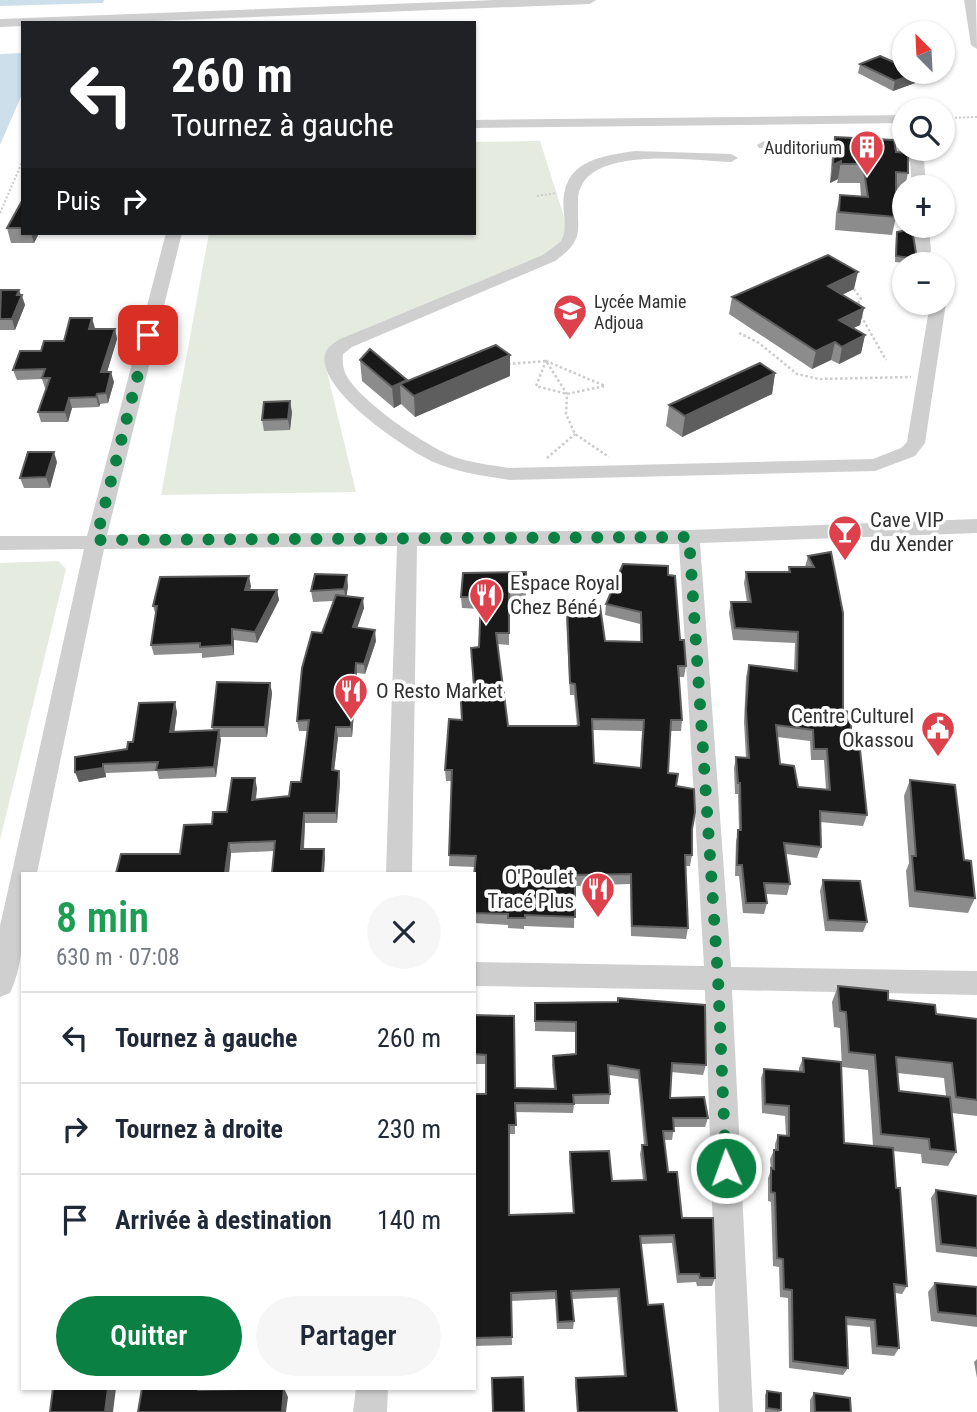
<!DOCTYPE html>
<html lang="fr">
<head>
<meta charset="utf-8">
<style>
  :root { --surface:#fff; --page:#f6f6f7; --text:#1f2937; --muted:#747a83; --line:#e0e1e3; --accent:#0b8043 }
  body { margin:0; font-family:"Roboto Condensed",sans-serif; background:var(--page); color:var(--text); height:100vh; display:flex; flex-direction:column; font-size:26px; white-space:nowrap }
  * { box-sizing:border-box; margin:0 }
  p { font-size:23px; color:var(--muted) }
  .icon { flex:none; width:38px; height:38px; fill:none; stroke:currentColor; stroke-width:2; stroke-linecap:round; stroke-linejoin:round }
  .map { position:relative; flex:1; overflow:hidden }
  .details { position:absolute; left:21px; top:872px; width:455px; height:518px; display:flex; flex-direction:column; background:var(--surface); border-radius:0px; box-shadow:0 2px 5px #0004 }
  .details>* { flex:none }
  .banner { position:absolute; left:21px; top:21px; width:455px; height:214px; border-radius:0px; box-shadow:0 2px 5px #0004; background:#202124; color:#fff; overflow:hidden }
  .needle { width:46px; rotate:336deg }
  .tools { position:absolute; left:892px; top:21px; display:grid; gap:14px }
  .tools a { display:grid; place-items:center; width:63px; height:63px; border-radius:50%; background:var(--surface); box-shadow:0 2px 5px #0004; font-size:35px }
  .pin { position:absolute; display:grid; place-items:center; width:60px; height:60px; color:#fff; margin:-30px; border-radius:14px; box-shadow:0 4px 10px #0006 }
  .me { position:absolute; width:77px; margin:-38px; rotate:358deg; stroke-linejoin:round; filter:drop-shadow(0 0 5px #0008) }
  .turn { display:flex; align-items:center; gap:24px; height:147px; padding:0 35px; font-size:32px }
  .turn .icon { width:91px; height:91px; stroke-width:2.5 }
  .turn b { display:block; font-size:49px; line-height:60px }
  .then { display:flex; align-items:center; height:66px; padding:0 35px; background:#0003; gap:14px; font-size:26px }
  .round { display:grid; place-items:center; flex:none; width:74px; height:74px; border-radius:37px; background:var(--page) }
  .overview { display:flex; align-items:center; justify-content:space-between; height:119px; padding:0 35px }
  h1 { font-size:42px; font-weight:600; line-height:52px; color:#1e9e55 }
  .primary-button { display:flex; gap:14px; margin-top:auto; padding:14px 35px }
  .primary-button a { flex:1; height:80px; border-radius:42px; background:var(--accent); color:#fff; font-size:28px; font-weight:600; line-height:80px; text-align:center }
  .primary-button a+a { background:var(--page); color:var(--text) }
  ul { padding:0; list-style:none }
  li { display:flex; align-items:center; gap:21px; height:91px; padding:0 35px; border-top:2px solid var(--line) }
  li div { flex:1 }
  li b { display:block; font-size:26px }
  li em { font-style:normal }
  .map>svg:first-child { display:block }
  .green { fill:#e5ebdf }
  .water { fill:#cddfea }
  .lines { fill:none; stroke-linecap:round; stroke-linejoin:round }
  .path-far1 { stroke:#ccc; stroke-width:2; stroke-dasharray:2 2; stroke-linecap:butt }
  .path { stroke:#ccc; stroke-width:2.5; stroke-dasharray:2.5 2.5; stroke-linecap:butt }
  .minor { fill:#cfcfcf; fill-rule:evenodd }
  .wall { fill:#8c8c8c; fill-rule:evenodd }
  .shaded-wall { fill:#5e5e5e }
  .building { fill:#191919; stroke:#5e5e5e; stroke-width:2; fill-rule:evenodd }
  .route { stroke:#0b8043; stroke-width:12; stroke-dasharray:0 21.6 }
  .labels { text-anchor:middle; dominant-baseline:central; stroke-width:7; stroke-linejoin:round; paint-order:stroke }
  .far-poi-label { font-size:18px; fill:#323232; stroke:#fff; text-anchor:end }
  .poi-label { font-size:21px; fill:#323232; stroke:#fff; text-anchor:start }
</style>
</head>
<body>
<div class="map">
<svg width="977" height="1412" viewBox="0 0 977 1412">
  <rect width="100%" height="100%" fill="#fff"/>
  <path class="green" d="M540,141l27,85c-1,15 -11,20 -23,29l-180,74 -38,23 -1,11 31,129 -195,3 48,-262h265v-91z
    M58,561l8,8 -66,271v-277z"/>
  <path class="water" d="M0,0h104l-1,3 -103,3z
    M23,53v39l-23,53v-91z"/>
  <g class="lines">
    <path class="path-far1" d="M943,118l34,-1
      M537,196l20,-3
      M0,213l23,-53"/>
    <path class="path" d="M854,289l7,10 -5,7
      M861,316l25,44
      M739,333l20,10 38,31 22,5 92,-2
      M546,361l59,25 -38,8 -31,-8z
      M508,364l38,-3 21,33 -1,20 9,20 34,23
      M547,458l28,-24"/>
    <path class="minor" d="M496,0h100l-6,4 -488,19h-79v3l-23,1v-8z
      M964,0h12l1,49 -6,-4z
      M905,115v8l-431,5v-8z
      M764,141c33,0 141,-3 160,19l2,27h-14l-2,-25 -9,-6 -142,-8 -2,-3z
      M635,151l96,3 7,4 -7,4c-38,-1 -152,-19 -153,39 -1,32 7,38 -23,60l-203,86 -9,7c-1,7 0,14 3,21 15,27 77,69 106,81 19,7 38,9 58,12l363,-9 28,-11 6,-6 23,-139h13v-4l3,4 -21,140 -10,13 -40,15 -365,9c-25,-4 -50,-7 -74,-17 -28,-12 -120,-73 -111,-109 2,-7 9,-11 15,-15l203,-84c6,-5 13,-9 18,-14 5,-8 4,-18 3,-27 -5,-51 30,-57 71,-63z
      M913,226h16l2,25 -2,3h-12l-2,-3z
      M166,233h16l-75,302 582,-5 288,-11v14l-277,10 31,424 246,4v24l-245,-5 21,422h-34l-14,-422 -231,-4v-24l230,4 -25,-422 -262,2 -5,327h-26l11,-327 -293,3 -67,324h-14c0,40 4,84 -13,120l-10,4v-71l84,-377 -84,1v-14h87z
      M356,1388h32l-1,24h-34z"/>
  </g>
  <path class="wall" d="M860,64l55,19 -22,8 -35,-18z
    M835,137l61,15 12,21 -4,18h-8v26l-4,18 -57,-5 1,-17 4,-18 21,2 -1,-14h-23l1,-4 -8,4 2,-28z
    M23,199v34h16l-5,10h-23l-4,-15z
    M897,232l20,27 -1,5 -21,-2 1,-25z
    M854,289l-12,6 22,13 -4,17 -7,3 12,7 -4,18 -22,11 -8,-4 -19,9 -83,-55 3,-17z
    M0,292l22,3 3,10 -10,25h-15z
    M92,318l2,11h21l2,10 -10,33 7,10 -6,21 -8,1 -1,3 -27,1 -4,14h-27l-3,-10 8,-24h-1l-3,-9 -25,1 -4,-10 51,-29z
    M510,355v21l-95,41 -14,-13 -7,4 -32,-27 -2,-21 47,21z
    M775,373l-3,21 -90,43 -16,-11 3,-21z
    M292,412l-2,18 -26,1 -2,-11z
    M57,462l-7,26h-26l-4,-10z
    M831,552l12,159 8,28 16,76 -4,11 -43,-4 1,25 -4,11 -31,-4 4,30 -3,11 -21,-1 1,9 -3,11 -21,-1 -4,-37h-4l1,-35 3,-11 -1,-36h-3l-1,-26 2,-11 10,1 -2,-36 2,-45 3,-12 45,6 1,-28 -62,-3 -4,-27 2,-11h16l-3,-19 2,-11h42l1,-5h16l3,-11zM777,737l33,4 1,19h13l2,29 -28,-2 -18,-23z
    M526,572v29h-17v44l-12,-1 11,82h69l-3,-31h-4l-4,-77 1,-12 38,35 35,1v-18l-35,-9 1,-11 62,-29 12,65 6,26 -2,11h-5l3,43 -1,11h-11l-2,42 8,13 16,44v25l-2,11h-5l3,62 -2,11 -55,-3 -1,-52 -55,2 -1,42 -50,-2v3l-16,-1v-3l-34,-2 1,-56 -26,-1 3,-85h-6l-1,-11 28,-85 -2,-37 8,-1 1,-38 -18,-1 -1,-11zM593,730l49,1 -2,37 -46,-5z
    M251,586l-1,4h27l2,10 -22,43 -23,-3v15l-32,3v-5l-48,2 -3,-10 5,-29 -3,-10z
    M348,586l-2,10 18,12 -7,20 19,13 -11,33 -8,-1 -5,64h-14l-4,34h5l1,11 -3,41h-32l-1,26h20l1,10 -51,-8 -43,2 -2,20h-113l64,-19 32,-30 45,-36 -1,12 33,-4 12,-14 6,-51h-8l-2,-10 25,-88 11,-32 -20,1 -2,-11z
    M270,683l2,10 -5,44h-47l-4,40 -57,2 -2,-8 -51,2v4l-27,5 -4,-10 52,-23 6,-7 44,-30 -3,20 39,-2 -1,-3z
    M910,780l54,80 11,38 -7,15 -59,-6 -3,-36 3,-8 -5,-67z
    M823,880l44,42 -4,10 -38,-1 -5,-40z
    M838,986l98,28 41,5v97l-25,-3 4,39 -8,14 -26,-3 -1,-9 -28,-3 3,37 11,98 -5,8 -7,-1 4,55 -5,8 -22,-2 -2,-27 -24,-2 2,43 -5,7 -54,-7 -1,-70 -8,-1 -1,-30 -6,-1 -2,-64 -3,-1v-23l3,-8 -1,-11 4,-9h1v-6l3,-9 8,1 -1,-20 -23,-3 -1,-35 3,-9 35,3v-4l4,-10 41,85 29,3 -5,-76 -26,-3 -2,-39 -6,-1 -2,-25zM897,1073l47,5 2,18 -47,-5z
    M535,1003l171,62 -3,10 -32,-3 -1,26 38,20 -3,9h-31l-2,13h-8l4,32 14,46 33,60 -3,8h-15l-1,-4 -19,1 -5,-40 -31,1 7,61 29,107h-100l-2,-27 1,-7 48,-2 -7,-79 -45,2 2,22 -1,8h-16l-2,-30 -44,2 1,44 -38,1v-252h12v-30h-12v-49l41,73 39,1 -2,-24 1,-9 22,-2v-22l-40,-1zM609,1075l29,4 6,66h-2l-2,9 3,26 -31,1 -42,-29 -1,9 4,52 -64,2v-81h6v-22l58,1 1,-9h35l1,-10z
    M936,1190l41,6v61l-41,-5 -5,-54z
    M935,1283l42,4v40l-46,-6 -3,-29z
    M977,1359v19l-3,-16z
    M767,1391l14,19 -1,2h-15v-17z
    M814,1393l37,19h-41v-12z"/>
  <path class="shaded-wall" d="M917,73l-2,10 -22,8 2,-10z
    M841,161l-3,18 -8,4 3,-18z
    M31,233h8l-5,10z
    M858,272l-4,17 -30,14 4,-17z
    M19,290l6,15 -10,25 -3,-11z
    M864,308l-4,17 -25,12 4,-17z
    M92,318l3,10 -3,11 -3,-10z
    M115,329l2,10 -13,43 -3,-10z
    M865,335l-4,18 -22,11 3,-17z
    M835,342l-4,18 -19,9 4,-18z
    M510,355v21l-95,41 -1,-21z
    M111,372l3,10 -6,21 -2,-10z
    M775,373l-3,21 -90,43 3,-21z
    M407,380l-7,4 1,20 -7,4 -2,-21z
    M97,394l3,10 -1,3 -3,-10z
    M69,398l3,10 -4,14 -3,-10z
    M290,401l2,11 -2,18 -2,-11z
    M54,452l3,10 -7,26 -4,-11z
    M347,575l1,11 -2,14 -2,-11z
    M249,576l2,10 -4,14 -2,-10z
    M277,590l2,10 -22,43 -2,-11z
    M363,598l1,10 -10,29 -1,-10z
    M232,629l2,11v15l-2,-10z
    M375,630l1,11 -11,33 -1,-10z
    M356,663l1,10 -5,64 -1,-10z
    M270,683l2,10 -5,44 -2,-10z
    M175,702l2,10 -4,29 -3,-9z
    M336,727l2,10 -5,43 -1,-10z
    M219,730l2,10 -5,37 -2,-10z
    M103,764l3,13 -27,5 -4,-10z
    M339,771l1,11 -3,41 -1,-10z
    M255,778l2,10 -3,22 -2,-10z
    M304,813l1,10 -2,36 -2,-10z
    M229,843l2,10 -2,20h-4z
    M324,849l1,10 -1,14h-2z
    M108,1388h8l-3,24h-8z
    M284,1388l4,9 -2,15h-4z"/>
  <path class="building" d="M880,56l25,11v5h9l3,1 -22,8 -35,-17z
    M835,137l59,3 2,12 12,1v20l-12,-1v45l-57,-5 1,-17 28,2 -5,-33h-22v-3l-8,4z
    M23,199v29h-16z
    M912,229l5,30 -21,-3 1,-24z
    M828,255l30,17 -30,14 36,22 -25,12 26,15 -23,12 -7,-5 -19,9 -84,-54z
    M1,290h18l-2,5h5l-10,24h-12z
    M70,318h22l-3,11h26l-14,43h10l-5,21 -9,1 -1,3 -27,1 -4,14h-27l12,-34h-8l3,-9 -32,1 7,-19h21l3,-10h20z
    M496,345l14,10 -96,41 -14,-12z
    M370,349l37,31 -15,7 -32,-27z
    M760,363l15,10 -90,43 -16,-11z
    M290,401l-2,18 -26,1 2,-18z
    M28,452h26l-8,25 -26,1z
    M831,552l12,61v98l8,1v27l8,1 8,75 -47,-4 1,36 -37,-4 6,41 -26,-1 3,20h-21l-4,-38h-5l1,-35h3l-1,-47h-2l-2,-26 13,1 -3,-48 3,-45 48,6 1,-39 -63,-4 -4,-26h20l-5,-30h44l-1,-5h25l-6,-11zM776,725l37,5 1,19h13l3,41 -32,-3 -4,-21 -14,-2z
    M623,564l45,2v9l7,1 5,64h4l2,26h-8l4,54h-11l-3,53 10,1 -2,12 18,3 1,23 -3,17v26h-7l3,73 -56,-2 -1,-52 -56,1v42l-50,-2v3h-17v-4l-34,-1v-38l2,-19 -27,-1 3,-85h-7l4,-51 13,1 -2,-34 14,-1 -3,-37 8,-1 2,-50h-20l2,-24 63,-1v18h-17v43h-13l12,93h68l3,-1 -4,-41 -5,-1 -3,-77h33l5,35 37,1 -1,-30 -35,-8zM592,719l52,1 -3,48 -47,-5z
    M315,574l32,1 -3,14 -33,2z
    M249,576l-4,14h32l-22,42 -23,-3v16l-32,2v-4l-49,2 6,-39h-4l7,-29z
    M336,595l27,3 -10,29 22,3 -11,34 -8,-1 -5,64h-15l-4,43 7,1 -3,42h-32l-3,36h23l-2,24h-50l3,-32 -46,2 -4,30h-109l5,-19h59l4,-29 28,-1 1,-12h14l5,-34h23l-3,22 37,-4 2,-14h10l8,-62 -12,1 5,-53 10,-36 10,1z
    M217,682l53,1 -5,44h-53z
    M175,702l-5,30 49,-2 -5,37 -58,3 2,-8 -55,2v4l-28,4v-15l52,-8 1,-7h5l6,-39z
    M910,780l45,5 9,75 7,1 4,37 -60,-7 -3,-35h4z
    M823,880l37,1 7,41 -39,-2z
    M838,986l50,5v9l47,5 1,9 41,5v81l-21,-3 -4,-34 -56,-6 3,34 51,6 6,55 -26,-3 -1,-10 -48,-5 -6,-79 -26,-3 -3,-40 -6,-1z
    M618,998l87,7 1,60 -34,-2 -2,35 34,-1 4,21h-35l1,13h-11l5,41h9l5,46h31l2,60h-15l-1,-4h-20l-5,-39 -34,1 8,69 15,-1 14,108h-99l-2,-34 50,-2 -7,-87 -48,2 3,30 -16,1 -2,-31 -45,2 1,44 -38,1v-244h12v-39l-12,-1v-39l40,1 1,72 41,1 -3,-33 23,-2v-32l-41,-1v-18l83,-1zM608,1065l31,5 8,75h-5l4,35 -34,1 -3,-30 -39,1 4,61 -65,2v-90h7l-1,-22 59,1 -1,-9 37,-1z
    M803,1058l38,4 3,81 49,5 3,40h4l7,98 -13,-2 5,64 -22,-2 -2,-26 -29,-3 2,51 -55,-7 -1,-71 -8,-1 -1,-30 -6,-1 -2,-65 -4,-1v-24l3,1v-19h4v-15l11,1v-30l-24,-2 -1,-35 40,3z
    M936,1190l41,6v52l-36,-4z
    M935,1283l42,4v29l-39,-4z
    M523,1377l1,35h-31l-1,-34z
    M53,1388h55l-3,24h-55z
    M142,1388h56v2l86,-2 -2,24h-144z
    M767,1391l14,2v17l-14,-2z
    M814,1393l36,5 1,14h-36z"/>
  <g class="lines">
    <path class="route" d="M148,335l-52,205 593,-3 29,441 8,190"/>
  </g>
  <defs>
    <g id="building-pin" transform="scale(1.75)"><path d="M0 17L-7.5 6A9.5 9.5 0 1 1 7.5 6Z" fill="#dd414c" stroke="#fff"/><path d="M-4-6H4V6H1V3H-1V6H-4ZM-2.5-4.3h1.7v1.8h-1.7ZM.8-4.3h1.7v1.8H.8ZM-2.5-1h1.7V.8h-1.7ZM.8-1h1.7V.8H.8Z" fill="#fff"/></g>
    <g id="university-pin" transform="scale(1.75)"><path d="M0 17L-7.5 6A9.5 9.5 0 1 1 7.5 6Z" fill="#dd414c" stroke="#fff"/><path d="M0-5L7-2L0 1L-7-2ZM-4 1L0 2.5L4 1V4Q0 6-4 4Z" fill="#fff"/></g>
    <g id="bar-pin" transform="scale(1.75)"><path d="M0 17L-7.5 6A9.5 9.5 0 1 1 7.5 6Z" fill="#dd414c" stroke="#fff"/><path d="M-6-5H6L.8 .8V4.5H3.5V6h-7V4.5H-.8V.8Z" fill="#fff"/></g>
    <g id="restaurant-pin" transform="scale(1.75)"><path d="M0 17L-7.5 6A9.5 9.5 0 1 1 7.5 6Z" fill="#dd414c" stroke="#fff"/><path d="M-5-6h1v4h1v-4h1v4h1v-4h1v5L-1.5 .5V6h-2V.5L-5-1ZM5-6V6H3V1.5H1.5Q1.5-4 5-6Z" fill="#fff"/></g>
    <g id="civic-pin" transform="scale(1.75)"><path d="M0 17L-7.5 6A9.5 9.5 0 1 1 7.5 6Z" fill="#dd414c" stroke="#fff"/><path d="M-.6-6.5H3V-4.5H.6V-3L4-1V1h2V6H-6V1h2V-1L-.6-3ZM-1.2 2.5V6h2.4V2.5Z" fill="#fff"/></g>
  </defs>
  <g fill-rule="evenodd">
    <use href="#building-pin" x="867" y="147"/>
    <use href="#university-pin" x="570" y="311"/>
    <use href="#bar-pin" x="845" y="532"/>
    <use href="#restaurant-pin" x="486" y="595"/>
    <use href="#restaurant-pin" x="351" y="691"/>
    <use href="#civic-pin" x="938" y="728"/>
    <use href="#restaurant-pin" x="598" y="889"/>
  </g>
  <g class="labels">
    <g class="far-poi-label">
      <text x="842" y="147">Auditorium</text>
      <text x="594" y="301" text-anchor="start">Lycée Mamie<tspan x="594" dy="21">Adjoua</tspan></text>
    </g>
    <g class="poi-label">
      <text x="870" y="520">Cave VIP<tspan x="870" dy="24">du Xender</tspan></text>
      <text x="510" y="583">Espace Royal<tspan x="510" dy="24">Chez Béné</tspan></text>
      <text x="376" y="691">O Resto Market</text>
      <text x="914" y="716" text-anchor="end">Centre Culturel<tspan x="914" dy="24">Okassou</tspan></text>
      <text x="574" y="877" text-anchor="end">O'Poulet<tspan x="574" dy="24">Tracé Plus</tspan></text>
    </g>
  </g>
</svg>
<div class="tools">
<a><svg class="needle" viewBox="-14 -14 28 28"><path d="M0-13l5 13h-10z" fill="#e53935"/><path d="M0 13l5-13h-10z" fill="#747a83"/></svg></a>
<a><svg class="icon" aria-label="search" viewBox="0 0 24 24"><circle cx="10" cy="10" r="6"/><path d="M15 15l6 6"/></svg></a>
<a>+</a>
<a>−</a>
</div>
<div class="pin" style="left:148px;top:335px;background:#d93025"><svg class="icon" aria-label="arrive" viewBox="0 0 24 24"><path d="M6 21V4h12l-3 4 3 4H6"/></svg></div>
<svg class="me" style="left:726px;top:1168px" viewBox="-20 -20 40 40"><circle r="17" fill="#0b8043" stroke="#fff" stroke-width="3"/><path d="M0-11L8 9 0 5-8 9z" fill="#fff"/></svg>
<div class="banner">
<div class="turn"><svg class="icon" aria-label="left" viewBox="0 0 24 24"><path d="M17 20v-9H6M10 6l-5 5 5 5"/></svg><div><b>260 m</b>Tournez à gauche</div></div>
<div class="then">Puis<svg class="icon" aria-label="right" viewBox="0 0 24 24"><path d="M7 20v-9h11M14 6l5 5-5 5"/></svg></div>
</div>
<section class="details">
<div class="overview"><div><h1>8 min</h1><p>630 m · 07:08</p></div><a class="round"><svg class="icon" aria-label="close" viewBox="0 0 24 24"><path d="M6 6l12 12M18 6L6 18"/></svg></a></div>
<ul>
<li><svg class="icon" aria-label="left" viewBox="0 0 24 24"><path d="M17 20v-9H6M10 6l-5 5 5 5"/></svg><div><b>Tournez à gauche</b></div><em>260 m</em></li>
<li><svg class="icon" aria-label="right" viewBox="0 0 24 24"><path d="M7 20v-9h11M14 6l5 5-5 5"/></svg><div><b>Tournez à droite</b></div><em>230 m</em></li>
<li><svg class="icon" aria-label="arrive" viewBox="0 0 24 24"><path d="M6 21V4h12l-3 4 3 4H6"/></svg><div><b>Arrivée à destination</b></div><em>140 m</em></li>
</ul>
<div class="primary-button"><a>Quitter</a><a>Partager</a></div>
</section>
</div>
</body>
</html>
